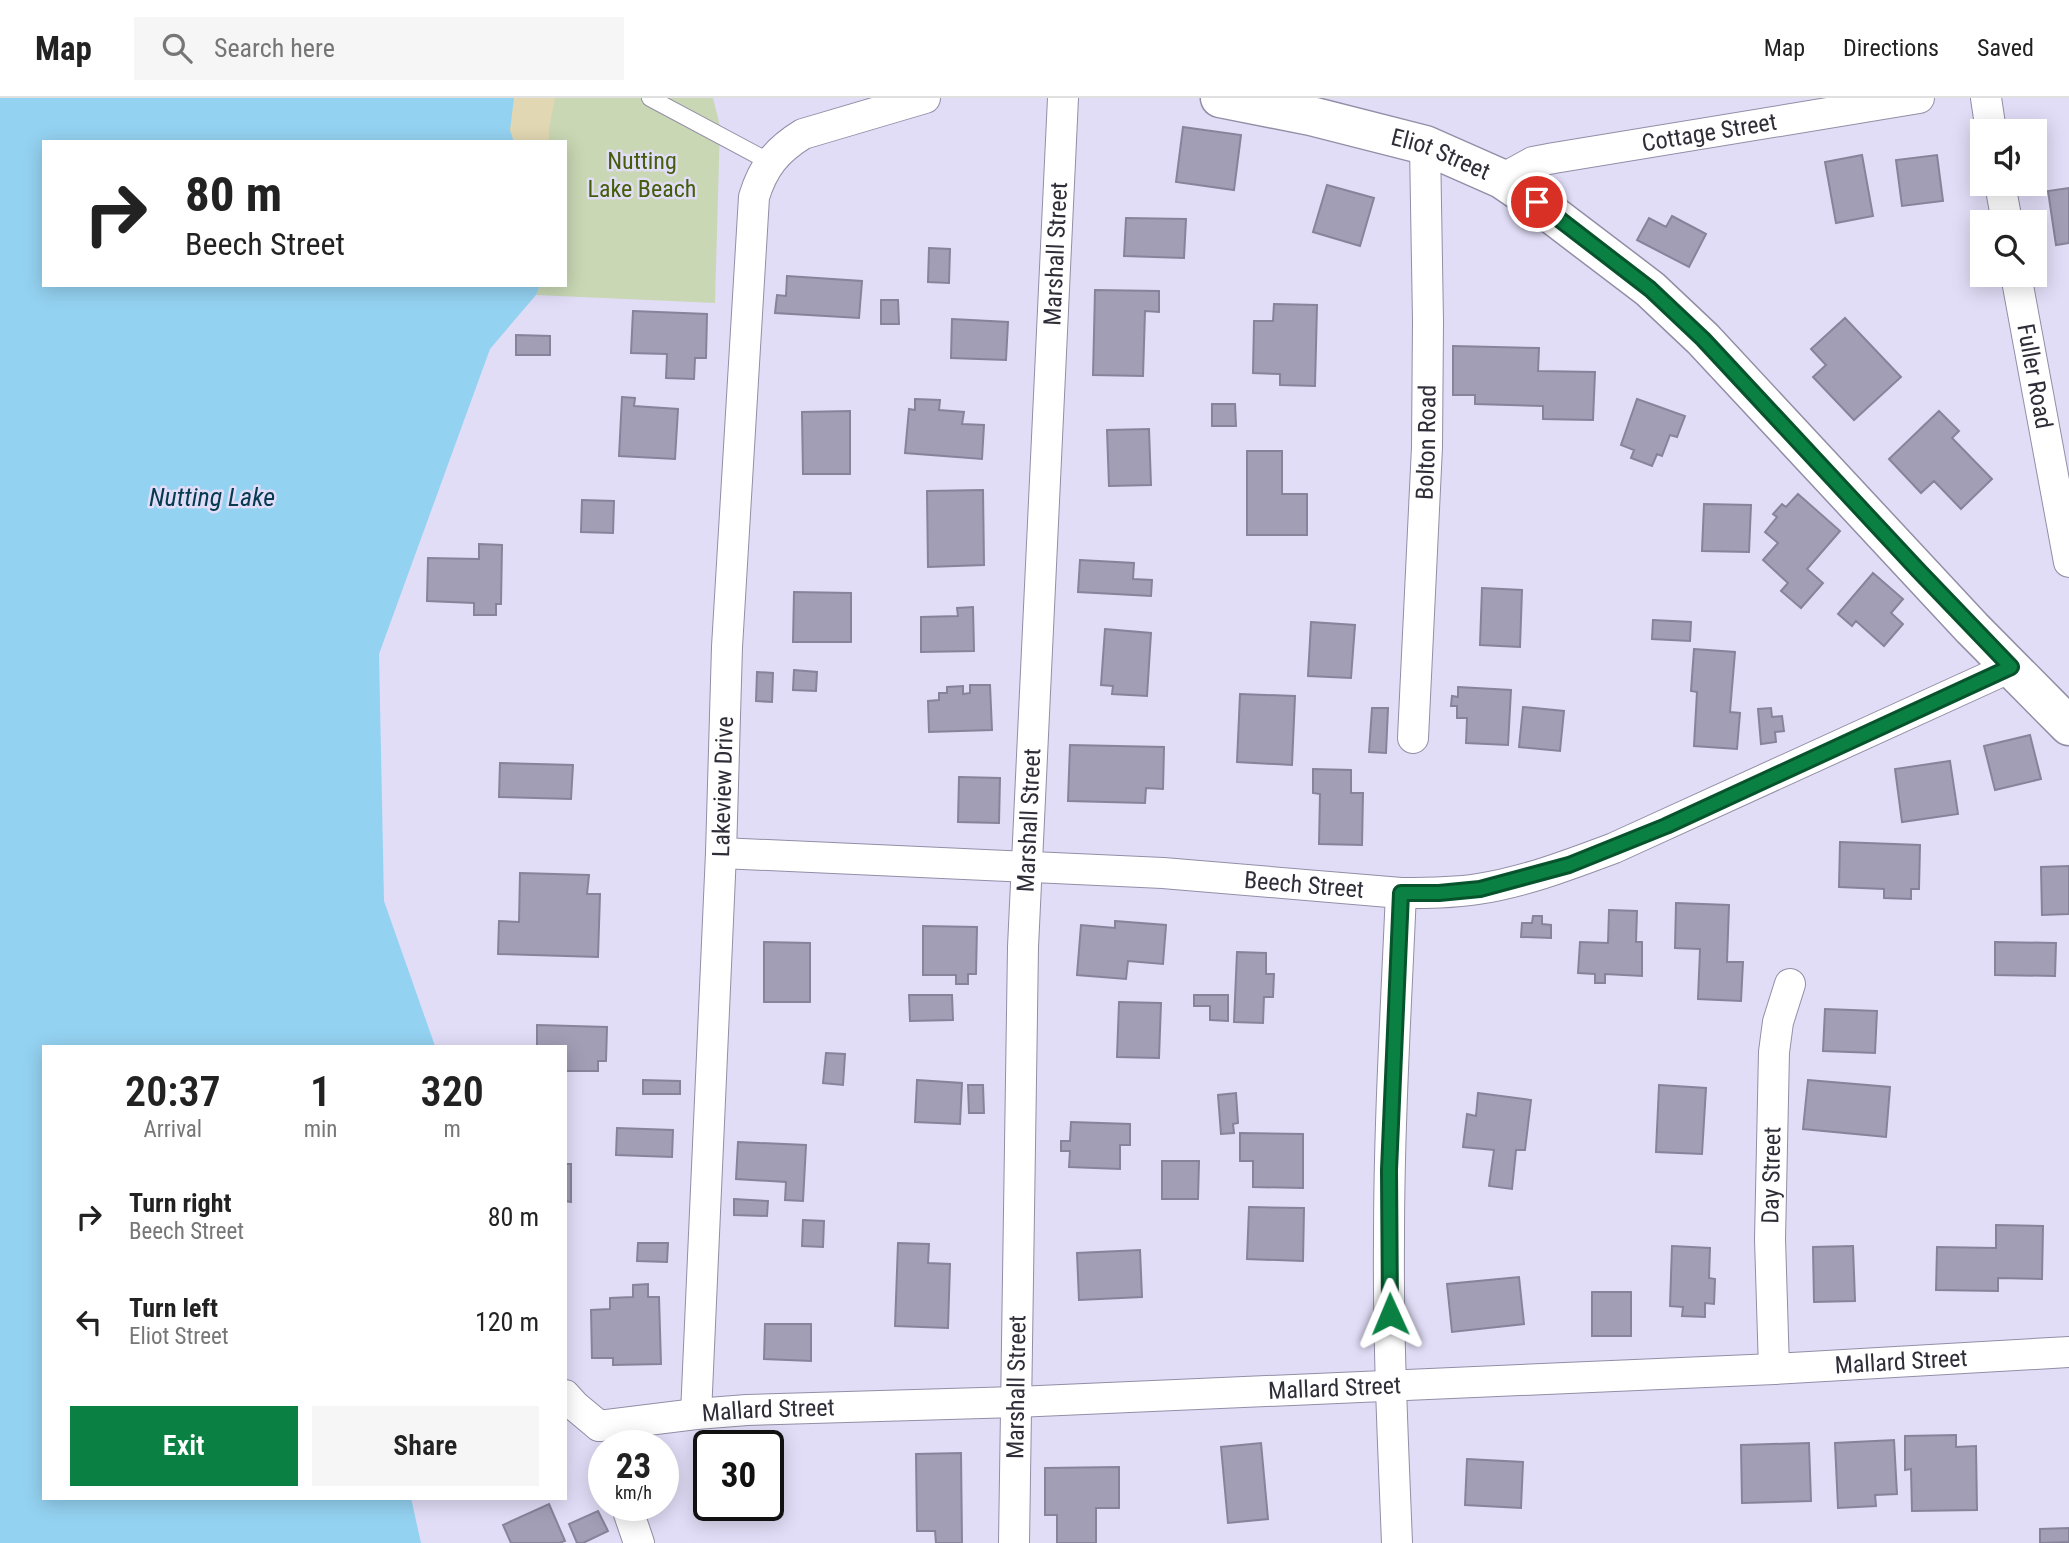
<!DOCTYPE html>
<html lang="en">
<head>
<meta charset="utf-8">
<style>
  :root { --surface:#fff; --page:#f6f6f6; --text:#222; --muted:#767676; --line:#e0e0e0; --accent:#0b8043 }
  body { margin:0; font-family:"Roboto Condensed",sans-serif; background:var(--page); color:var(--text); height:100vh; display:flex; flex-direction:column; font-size:26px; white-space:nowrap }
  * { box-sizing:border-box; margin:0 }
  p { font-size:23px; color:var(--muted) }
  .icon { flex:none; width:38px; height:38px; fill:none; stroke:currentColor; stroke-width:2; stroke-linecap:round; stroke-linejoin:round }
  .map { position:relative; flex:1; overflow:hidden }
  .panel { position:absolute; left:42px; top:947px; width:525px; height:455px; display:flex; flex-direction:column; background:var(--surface); border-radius:0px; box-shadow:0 4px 18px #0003 }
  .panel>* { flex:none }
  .hud { position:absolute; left:42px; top:42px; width:525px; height:147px; border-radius:0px; box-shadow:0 4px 18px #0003; background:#fff; color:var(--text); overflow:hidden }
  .fabs { position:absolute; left:1970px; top:21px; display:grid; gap:14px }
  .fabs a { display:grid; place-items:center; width:77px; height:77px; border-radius:0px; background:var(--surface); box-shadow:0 4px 18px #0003; font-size:35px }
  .speed { position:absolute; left:588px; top:1332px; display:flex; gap:14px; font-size:35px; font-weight:700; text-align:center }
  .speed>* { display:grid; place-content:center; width:91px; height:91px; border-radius:50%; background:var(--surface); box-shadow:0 4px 18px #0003; line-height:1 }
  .speed small { font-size:18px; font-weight:400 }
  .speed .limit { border:4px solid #111; border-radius:10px; background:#fff; color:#111 }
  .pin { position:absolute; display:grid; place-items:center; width:60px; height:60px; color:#fff; margin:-30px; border:4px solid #fff; border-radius:50%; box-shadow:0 2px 7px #0007 }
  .me { position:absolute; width:77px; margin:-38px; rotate:359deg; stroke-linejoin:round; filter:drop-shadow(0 0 5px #0008) }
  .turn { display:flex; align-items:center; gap:24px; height:147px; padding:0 28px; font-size:32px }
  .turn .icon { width:91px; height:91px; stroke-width:2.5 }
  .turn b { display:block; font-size:49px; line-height:60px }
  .eta { display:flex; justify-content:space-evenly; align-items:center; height:119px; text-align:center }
  .eta b { font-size:42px; font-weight:600; line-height:49px }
  .action { display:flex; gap:14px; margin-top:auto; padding:14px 28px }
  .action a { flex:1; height:80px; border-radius:0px; background:var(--accent); color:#fff; font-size:28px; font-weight:600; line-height:80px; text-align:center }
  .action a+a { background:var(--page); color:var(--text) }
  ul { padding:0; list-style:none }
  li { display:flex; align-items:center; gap:21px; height:105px; padding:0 28px }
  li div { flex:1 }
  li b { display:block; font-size:26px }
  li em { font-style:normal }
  header { display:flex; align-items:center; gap:42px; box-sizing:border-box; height:98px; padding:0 35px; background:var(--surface); border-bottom:2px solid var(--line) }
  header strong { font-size:33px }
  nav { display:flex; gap:38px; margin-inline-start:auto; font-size:24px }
  .search { width:490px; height:63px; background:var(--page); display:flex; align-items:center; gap:18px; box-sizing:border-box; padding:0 24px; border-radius:0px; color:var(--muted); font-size:26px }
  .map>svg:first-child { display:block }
  .green { fill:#c9d7b4 }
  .sand { fill:#e1d7b2 }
  .water { fill:#94d2f1 }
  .building { fill:#a29eb6; stroke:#87839b; stroke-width:2 }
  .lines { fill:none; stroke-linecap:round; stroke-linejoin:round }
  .lane-casing { stroke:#928ea6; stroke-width:18 }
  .street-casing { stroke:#928ea6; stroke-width:32 }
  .secondary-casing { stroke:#928ea6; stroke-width:41 }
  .lane { stroke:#fff; stroke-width:16 }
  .street { stroke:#fff; stroke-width:30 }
  .secondary { stroke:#fff; stroke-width:38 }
  .route-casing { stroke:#07532c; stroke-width:18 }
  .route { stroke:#0b8043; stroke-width:12 }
  .labels { text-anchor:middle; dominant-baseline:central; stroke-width:5; stroke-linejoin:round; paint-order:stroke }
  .street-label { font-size:24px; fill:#2f2d37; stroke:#e1ddf7 }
  .park-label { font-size:24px; fill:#455d0a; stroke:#e1ddf7 }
  .water-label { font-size:26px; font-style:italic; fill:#053b51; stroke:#e1ddf7 }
</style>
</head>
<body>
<header>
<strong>Map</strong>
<div class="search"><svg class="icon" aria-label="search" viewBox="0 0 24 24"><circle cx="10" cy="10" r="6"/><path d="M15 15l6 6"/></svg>Search here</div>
<nav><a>Map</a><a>Directions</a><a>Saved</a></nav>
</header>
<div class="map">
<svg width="2069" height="1445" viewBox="0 0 2069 1445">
  <rect width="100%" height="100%" fill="#e1ddf7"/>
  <path class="green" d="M514,0h199l7,28 -5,177 -179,-8 4,-10h25v-143h-51z"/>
  <path class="sand" d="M502,0h53l-6,31v13h-48z"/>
  <path class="water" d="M0,0h514l-4,32 4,12h-470v143h496l-4,10 -46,54 -111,305 5,247 51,145h-391v452h367l10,45h-421z"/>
  <path class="building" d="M1183,29l58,8 -7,55 -58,-8z
    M1862,57l11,61 -37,7 -11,-61z
    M1937,57l6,46 -41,5 -6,-46z
    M1327,87l47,13 -14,48 -47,-14z
    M2069,90v55l-13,2 -8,-54z
    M1672,118l34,18 -17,33 -52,-27 12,-22 17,9z
    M1126,120l60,1 -2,39 -60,-2z
    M929,150l21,1 -1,34 -21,-1z
    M787,178l75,5 -3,37 -84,-5 2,-18 9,1z
    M1095,192l64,1v21l-14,-1 -2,65 -50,-1z
    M881,202h17l1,24h-18z
    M1274,206l43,1 -2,81 -35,-1v-11l-27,-1 1,-52h19z
    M633,213l74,3 -1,44h-11l-1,21 -28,-1 1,-24 -36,-1z
    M1845,220l56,59 -47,43 -41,-43 13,-12 -15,-16z
    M952,221l56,3 -2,38 -55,-2z
    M516,237l34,1v19h-34z
    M1453,248l86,2 -1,23 57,1 -2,48 -50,-1v-13l-68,-2v-9h-22z
    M622,299l13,1 -1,8 44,3 -3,50 -56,-3z
    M915,301l25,1 -1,10 25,2 -2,12 22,1 -2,34 -77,-6 4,-44 6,1z
    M1637,301l48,17 -8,21 -7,-2 -8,21 -5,-2 -5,12 -21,-8 3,-8 -13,-5z
    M1212,306h23l1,22h-24z
    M850,313v63h-47l-1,-62z
    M1939,313l20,20 -7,7 40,41 -31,30 -27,-28 -13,12 -32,-34z
    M1149,331l2,56 -42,1 -2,-56z
    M1247,353h35v43h25v41h-60z
    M983,392l1,75 -56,2 -1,-76z
    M1798,396l42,37 -33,38 16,14 -22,25 -20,-17 7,-8 -25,-23 15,-17 -13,-11 12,-15 -4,-3 9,-10 4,3z
    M582,402l32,1 -1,32 -32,-1z
    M1704,406l47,1 -2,47 -47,-1z
    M479,446l23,1 -1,59h-5v11h-22v-12l-47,-2 1,-43 51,1z
    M1080,462l54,3 -1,16 19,1 -1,16 -73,-4z
    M1873,475l30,26 -12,14 12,11 -19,22 -28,-25 -4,5 -14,-12z
    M1482,490l40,2 -2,57 -40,-2z
    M794,494l57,1v49h-58z
    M973,509l1,44 -53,1v-35l37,-1 -1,-8z
    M1653,522l38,2 -1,19 -38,-2z
    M1311,524l44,3 -4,53 -43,-2z
    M1105,531l46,4 -4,63 -35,-2 1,-8 -12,-1z
    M1694,551l41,3 -5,60 10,1 -3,36 -43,-3 3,-54 -6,-1z
    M794,572l23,2 -1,19 -23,-1z
    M757,574l16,1 -1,29 -16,-1z
    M970,587h20l2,45 -63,2 -1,-31 11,-1v-7h8v-6l16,-1v8l7,-1z
    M1458,589l53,3 -3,55 -42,-2 1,-25h-10v-12h-6l1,-10 6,1z
    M1240,596l55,2 -3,69 -55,-3z
    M1523,609l41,4 -4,40 -41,-4z
    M1372,610h16l-2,45 -17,-1z
    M1771,610l1,9 10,-1 2,15 -9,1 1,10 -15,2 -3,-35z
    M2030,637l11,44 -46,11 -11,-44z
    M1070,647l94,2 -1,42 -17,-1 -1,15 -77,-2z
    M1950,663l8,53 -56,8 -7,-53z
    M500,665l73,2 -2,34 -72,-2z
    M1313,671l38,1v23h12l-1,52 -43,-1 1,-50 -7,-1z
    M959,679l41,1 -1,45 -41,-1z
    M1840,744l80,3 -1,44h-8v10l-27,-1v-9l-45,-2z
    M2069,768v48l-27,1 -1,-48z
    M520,775l69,2 -2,19h13l-2,63 -100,-3 1,-33 20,1z
    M1676,805l53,2 -2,57h16l-2,39 -43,-2 2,-50 -25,-1z
    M1609,812l28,1 -1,31h6v34l-37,-2v9h-10v-9l-17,-1 2,-31 28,1z
    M1533,818h9v8l9,1v13l-30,-1 1,-14h10z
    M1115,823l51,4 -3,39 -35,-3 -2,18 -49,-4 4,-50 34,3z
    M923,828l54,1 -1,47h-8v10h-12v-9h-33z
    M764,844l46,1v59h-46z
    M1995,844l61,1 -1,33 -60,-1z
    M1237,854l29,1v21h8l-1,23h-9l-1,26 -29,-1z
    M909,897h43l1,25 -43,1z
    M1194,897h34v26l-18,-1v-14h-16z
    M1119,904l42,1 -2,55 -42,-1z
    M1825,911l52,2 -2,42 -52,-2z
    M537,927l70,2 -1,34h-8v10h-33v-25h-28z
    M826,955l19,1 -2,31 -20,-2z
    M643,982l37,1v13h-37z
    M917,982l45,3 -2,41 -45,-2z
    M1808,982l82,7 -4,50 -83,-8z
    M968,987h15l1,28h-15z
    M1659,987l47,3 -4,66 -46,-2z
    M1236,995l2,30 -5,1 1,9 -13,1 -3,-39z
    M1478,995l53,7 -6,50h-9l-4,39 -23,-3 5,-36 -31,-3 4,-33 9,2z
    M1071,1024l59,2v21h-10v24l-51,-2 1,-16h-9v-10h9z
    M617,1030l56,2 -1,27 -56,-2z
    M1240,1035l63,1v54l-50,-1v-26h-13z
    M738,1044l68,3 -3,56 -18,-1 1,-18 -50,-3z
    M1162,1063h37l-1,38h-36z
    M565,1066h6v38l-6,-1z
    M734,1101l34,2 -1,15 -33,-1z
    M1249,1109l55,1 -1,53 -56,-2z
    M803,1122l21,1 -1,26 -21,-1z
    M1996,1127l47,1 -1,53 -44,-1v13l-62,-1 1,-43 59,1z
    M638,1145h30l-1,19 -30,-1z
    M898,1145l31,1 -1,19 22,1 -2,64 -53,-2z
    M1672,1148l38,2 -1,30 6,1 -1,25 -9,-1v14l-23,-1 1,-9 -13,-1z
    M1853,1148l2,55 -41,1 -1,-55z
    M1140,1152l2,47 -63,3 -2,-47z
    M1519,1179l5,47 -72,8 -5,-48z
    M648,1186v13h11l2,67 -48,1v-7h-21l-1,-48 19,-1v-11l23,-1v-12z
    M1592,1194h39v44h-39z
    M765,1226h46v37l-47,-2z
    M1956,1337v12l20,-1 1,64 -65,1 -1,-42 -6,1v-34z
    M1894,1342l3,54 -22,1 1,11 -38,2 -3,-65z
    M1261,1345l7,76 -40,4 -7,-76z
    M1809,1345l2,58 -69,2 -1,-58z
    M961,1355l1,90h-26l-1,-12h-18l-1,-77z
    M1467,1361l56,3 -2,46 -56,-3z
    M1119,1369v41h-23v35h-39v-28h-12v-47z
    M768,1371h6l1,43 -72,3 -1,-44h7v34h59z
    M549,1406l16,37 -6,2h-48l-8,-18z
    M598,1413l10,20 -25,12h-6l-8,-19z
    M2069,1430v14l-29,1v-14z"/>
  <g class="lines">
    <g class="lane-casing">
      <path id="lane" d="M650,0l118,63"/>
    </g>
    <g class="street-casing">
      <g id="street">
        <path d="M1986,0l5,33"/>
        <path id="s1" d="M1502,81l31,-17 21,-4 365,-60"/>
        <path d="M2000,86l7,38"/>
        <path id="s2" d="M2016,177l53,287"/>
        <path id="s3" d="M1413,640l14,-291 1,-126 -3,-176"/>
        <path id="s4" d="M721,755l442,20 238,20c26,0 52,0 77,-4 47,-7 93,-25 136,-41l397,-181"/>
        <path id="s5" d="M1774,1271l-4,-130 4,-187 4,-30 12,-38"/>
        <path d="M565,1297l10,11 24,20"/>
        <path id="s6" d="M696,1316l25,-561 6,-206 27,-450c9,-30 23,-47 49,-63l122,-36"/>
        <path id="s7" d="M599,1328l97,-12 51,-4 269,-8 758,-33 295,-17"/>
        <path d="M626,1407l13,38"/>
        <path id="s8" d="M1014,1445l9,-596 40,-849"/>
        <path d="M1397,1445c-4,-101 -9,-202 -8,-304 0,-115 7,-231 12,-346"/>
      </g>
    </g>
    <g class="secondary-casing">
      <g id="secondary">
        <path id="s9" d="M1220,0l91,18 114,29 77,34 35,24 113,86 53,50 269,289 97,98"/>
      </g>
    </g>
    <use href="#lane" class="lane"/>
    <use href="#street" class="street"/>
    <use href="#secondary" class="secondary"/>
  </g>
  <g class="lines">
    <g class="route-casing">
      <path id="route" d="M1390,1216l-1,-144 12,-277h38l41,-4 89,-24 97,-39 345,-159 -93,-97 -215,-231 -53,-50 -113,-87"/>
    </g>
    <use href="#route" class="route"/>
  </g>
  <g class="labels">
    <g class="street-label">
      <text stroke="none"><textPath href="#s1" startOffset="214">Cottage Street</textPath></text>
      <text stroke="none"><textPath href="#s9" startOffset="228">Eliot Street</textPath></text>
      <text stroke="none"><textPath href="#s8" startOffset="1290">Marshall Street</textPath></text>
      <text stroke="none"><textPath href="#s2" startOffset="103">Fuller Road</textPath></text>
      <text stroke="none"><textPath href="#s3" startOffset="296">Bolton Road</textPath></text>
      <text stroke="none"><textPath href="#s6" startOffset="628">Lakeview Drive</textPath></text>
      <text stroke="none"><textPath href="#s8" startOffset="723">Marshall Street</textPath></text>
      <text stroke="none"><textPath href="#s4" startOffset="584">Beech Street</textPath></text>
      <text stroke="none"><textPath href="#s5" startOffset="194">Day Street</textPath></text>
      <text stroke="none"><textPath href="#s7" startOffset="1304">Mallard Street</textPath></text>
      <text stroke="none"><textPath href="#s8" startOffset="156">Marshall Street</textPath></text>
      <text stroke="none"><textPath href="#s7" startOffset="737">Mallard Street</textPath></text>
      <text stroke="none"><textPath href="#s7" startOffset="170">Mallard Street</textPath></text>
    </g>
    <g class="park-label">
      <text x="642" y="63">Nutting<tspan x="642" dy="28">Lake Beach</tspan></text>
    </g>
    <g class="water-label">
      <text x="212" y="399">Nutting Lake</text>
    </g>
  </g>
</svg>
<div class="fabs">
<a><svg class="icon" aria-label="sound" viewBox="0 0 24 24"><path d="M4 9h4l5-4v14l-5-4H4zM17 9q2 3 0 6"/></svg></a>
<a><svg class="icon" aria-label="search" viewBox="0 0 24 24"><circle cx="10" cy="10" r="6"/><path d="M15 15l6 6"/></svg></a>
</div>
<div class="speed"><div>23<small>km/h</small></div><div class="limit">30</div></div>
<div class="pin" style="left:1537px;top:104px;background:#d93025"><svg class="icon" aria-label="arrive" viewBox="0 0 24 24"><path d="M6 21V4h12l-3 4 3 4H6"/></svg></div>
<svg class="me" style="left:1390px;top:1216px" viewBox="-20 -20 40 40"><path d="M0-17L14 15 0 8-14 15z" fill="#0b8043" stroke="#fff" stroke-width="4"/></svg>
<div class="hud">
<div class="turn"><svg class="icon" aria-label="right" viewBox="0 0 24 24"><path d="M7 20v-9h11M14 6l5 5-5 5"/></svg><div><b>80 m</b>Beech Street</div></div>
</div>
<section class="panel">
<div class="eta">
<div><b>20:37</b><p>Arrival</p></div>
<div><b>1</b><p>min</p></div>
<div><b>320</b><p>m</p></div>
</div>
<ul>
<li><svg class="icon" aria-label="right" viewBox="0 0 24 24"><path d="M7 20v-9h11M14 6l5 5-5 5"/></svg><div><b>Turn right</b><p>Beech Street</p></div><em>80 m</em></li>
<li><svg class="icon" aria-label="left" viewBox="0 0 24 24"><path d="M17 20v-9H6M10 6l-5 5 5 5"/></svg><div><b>Turn left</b><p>Eliot Street</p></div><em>120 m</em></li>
</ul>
<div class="action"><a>Exit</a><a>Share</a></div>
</section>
</div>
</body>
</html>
